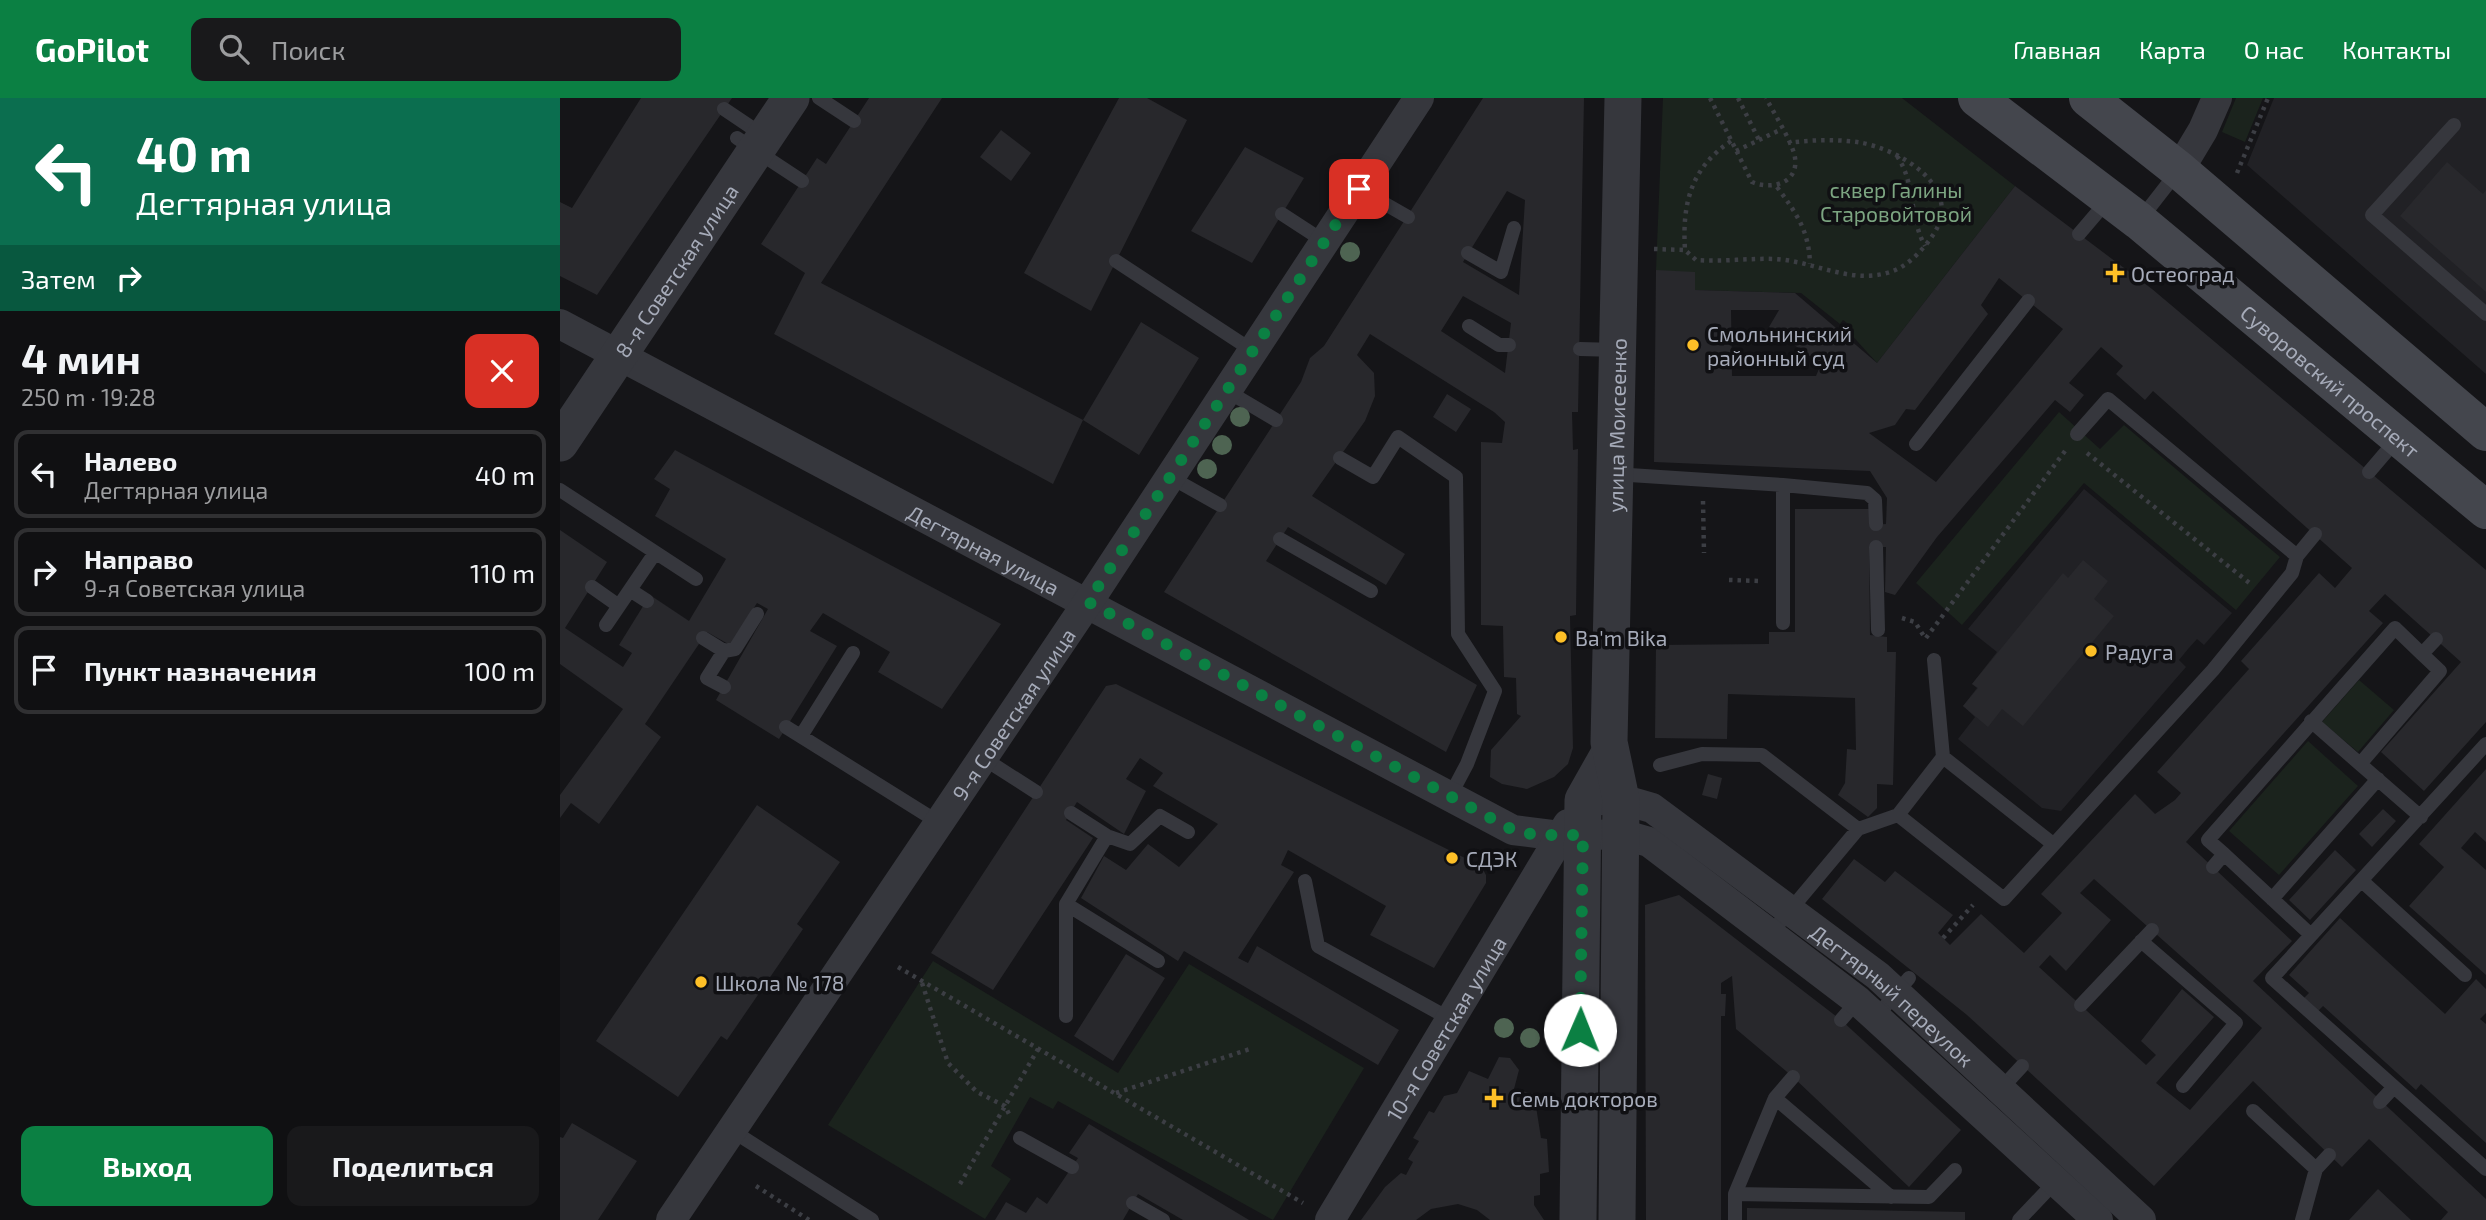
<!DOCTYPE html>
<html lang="ru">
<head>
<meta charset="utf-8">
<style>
  :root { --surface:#101012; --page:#19191b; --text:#f1f3f6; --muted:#9c9d9f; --line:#303032; --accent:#0b8043 }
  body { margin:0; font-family:"Exo 2",sans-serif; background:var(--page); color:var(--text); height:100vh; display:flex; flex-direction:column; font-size:26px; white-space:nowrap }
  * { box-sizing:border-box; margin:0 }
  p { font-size:23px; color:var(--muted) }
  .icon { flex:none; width:38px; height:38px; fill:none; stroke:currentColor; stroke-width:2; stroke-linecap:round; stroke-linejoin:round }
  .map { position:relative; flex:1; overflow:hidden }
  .sheet { display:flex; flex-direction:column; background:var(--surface); width:560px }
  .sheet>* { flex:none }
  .banner { background:#0b6e4f; color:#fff; overflow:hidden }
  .pin { position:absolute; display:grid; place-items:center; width:60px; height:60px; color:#fff; margin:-30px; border-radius:14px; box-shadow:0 4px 10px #0006 }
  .me { position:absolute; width:77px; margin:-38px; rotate:1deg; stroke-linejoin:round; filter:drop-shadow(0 0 5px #0008) }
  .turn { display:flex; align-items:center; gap:24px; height:147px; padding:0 21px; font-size:32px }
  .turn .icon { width:91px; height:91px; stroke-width:2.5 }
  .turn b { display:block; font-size:49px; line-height:60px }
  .then { display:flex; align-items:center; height:66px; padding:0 21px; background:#0003; gap:14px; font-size:26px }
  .round { display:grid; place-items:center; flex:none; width:74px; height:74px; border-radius:14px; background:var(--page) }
  .summary { display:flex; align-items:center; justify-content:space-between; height:119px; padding:0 21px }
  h1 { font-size:42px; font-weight:700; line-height:52px }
  .action { display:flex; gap:14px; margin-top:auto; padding:14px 21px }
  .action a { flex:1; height:80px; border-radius:14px; background:var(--accent); color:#fff; font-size:28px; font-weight:700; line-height:80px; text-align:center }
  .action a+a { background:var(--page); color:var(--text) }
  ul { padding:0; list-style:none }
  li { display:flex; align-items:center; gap:21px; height:88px; margin:0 14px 10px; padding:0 7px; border:4px solid var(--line); border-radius:14px }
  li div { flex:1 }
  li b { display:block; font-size:26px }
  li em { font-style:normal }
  header { display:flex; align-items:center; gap:42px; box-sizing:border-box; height:98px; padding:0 35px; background:var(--accent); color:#fff }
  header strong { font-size:33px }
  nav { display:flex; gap:38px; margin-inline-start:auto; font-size:24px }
  .search { width:490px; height:63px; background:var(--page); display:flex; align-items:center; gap:18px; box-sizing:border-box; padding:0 24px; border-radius:14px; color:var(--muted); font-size:26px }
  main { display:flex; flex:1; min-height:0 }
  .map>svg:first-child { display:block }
  .built { fill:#212125 }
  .green { fill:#1b231d }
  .building { fill:#28282c; fill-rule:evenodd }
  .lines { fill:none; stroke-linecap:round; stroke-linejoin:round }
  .path { stroke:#3c3e44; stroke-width:4.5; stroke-dasharray:3.5 5; stroke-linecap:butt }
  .service { stroke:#36373d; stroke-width:14 }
  .minor { stroke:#36373d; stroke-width:30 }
  .tertiary { stroke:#36373d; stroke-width:37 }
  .secondary { stroke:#44464d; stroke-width:38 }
  .tree { fill:#4e6452 }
  .route { stroke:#0b8043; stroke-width:12; stroke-dasharray:0 21.6 }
  .poi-dot { fill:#fec027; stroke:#101013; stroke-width:2.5 }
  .labels { text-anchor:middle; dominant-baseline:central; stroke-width:7; stroke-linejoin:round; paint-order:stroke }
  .park-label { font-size:21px; fill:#7ca581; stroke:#101013 }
  .street-label { font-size:21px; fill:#a6abb9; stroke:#101013 }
  .poi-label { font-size:21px; fill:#a6abb9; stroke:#101013; text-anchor:start }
</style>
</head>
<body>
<header>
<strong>GoPilot</strong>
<div class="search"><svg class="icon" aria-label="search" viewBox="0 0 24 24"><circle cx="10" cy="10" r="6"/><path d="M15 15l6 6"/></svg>Поиск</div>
<nav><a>Главная</a><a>Карта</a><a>О нас</a><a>Контакты</a></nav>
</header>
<main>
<section class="sheet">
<div class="banner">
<div class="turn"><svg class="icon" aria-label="left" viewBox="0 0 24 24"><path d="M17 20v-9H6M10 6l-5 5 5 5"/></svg><div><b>40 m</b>Дегтярная улица</div></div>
<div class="then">Затем<svg class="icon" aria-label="right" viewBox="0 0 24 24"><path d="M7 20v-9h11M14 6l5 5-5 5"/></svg></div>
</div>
<div class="summary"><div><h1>4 мин</h1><p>250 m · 19:28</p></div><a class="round" style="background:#d93025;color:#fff"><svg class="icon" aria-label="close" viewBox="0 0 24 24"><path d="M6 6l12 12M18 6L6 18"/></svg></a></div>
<ul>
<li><svg class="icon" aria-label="left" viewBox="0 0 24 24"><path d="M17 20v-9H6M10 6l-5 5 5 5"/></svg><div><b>Налево</b><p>Дегтярная улица</p></div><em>40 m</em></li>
<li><svg class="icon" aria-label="right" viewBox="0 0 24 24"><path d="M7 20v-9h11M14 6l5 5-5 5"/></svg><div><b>Направо</b><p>9-я Советская улица</p></div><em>110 m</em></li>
<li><svg class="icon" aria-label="arrive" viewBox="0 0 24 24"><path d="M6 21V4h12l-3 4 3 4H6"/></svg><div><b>Пункт назначения</b></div><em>100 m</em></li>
</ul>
<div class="action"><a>Выход</a><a>Поделиться</a></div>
</section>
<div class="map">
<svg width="1926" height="1122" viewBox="0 0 1926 1122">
  <rect width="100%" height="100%" fill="#151518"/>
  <path class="built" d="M1714,0h212v276l-239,-209z
    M1524,391l148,124 -28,32 -7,-6 -9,10 -9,11 7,7 -125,144 -19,-3 -84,-69 17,-22 -12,-11 14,-18 -5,-4 25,-32 -29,-23z"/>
  <path class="green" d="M1103,0h239l113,88 -138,177 -29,-32 3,-5 -8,-6 -3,4 -39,-31 -106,-3 -39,-20z
    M1676,0h27l-18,44 -23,-10z
    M1499,314l41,37 24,-24 156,132 -44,53 -152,-127 -122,142 -46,-42z
    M1799,582l35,30 -36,42 -36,-30z
    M1748,643l50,45 -79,89 -50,-44z
    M373,863l185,112 71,-109 175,104 -91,152 -215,-119 -5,8 -23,-12 -39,69 20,13 -26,40 -157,-94z"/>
  <path class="building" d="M81,0h91l-135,197 -37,-19v-74l12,6z
    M309,0h73l-121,185 262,137 -30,64 -279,-150 31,-61 -44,-29 56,-86 9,6z
    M559,0h28l40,22 -96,191 -67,-38z
    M923,0h101l-6,314h-6l1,38 5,-1 -2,166 -6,1 3,132 -5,16 -14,13 -27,12 -25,-5 -12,-7 1,-27 30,-34 -4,-2 -1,-36 -12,-1 -1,-51 -22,-1v-183l21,1 3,-21 -11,-10 -124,-78 -13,21 17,18 1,23 -10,25 -53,75 93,58 -19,31 -98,-58 -22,34 211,124 -31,67 -282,-160 137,-210 9,-24 14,-12zM947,93l18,9 -6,95 -56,-33zM903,198l48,27 -6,50 -64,-42z
    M441,32l30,23 -20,28 -31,-24z
    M685,49l59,31 -52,85 -61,-32z
    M1887,64l36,32 3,-4v102l-86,-76z
    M1455,88l137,103 334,281v152l-62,69 -43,-39 80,-90 -76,-68 -16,17 14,12 -197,219 106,99 -39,40 233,218v21h-45l7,-8 -79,-73 -27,28 -89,-86 -99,105 -187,-171 -145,-116 32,-40 31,23 10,-11 58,44 -15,18 12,12 31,-31 43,39 38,-40 -21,-19 94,-100 20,20 20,-14 6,-7 -24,-21 92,-103 -8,-8 78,-88 16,15 17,-20 -199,-177 -8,9 -29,-26 7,-8 -22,-19 -32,36 15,12 -14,17 -15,-12 -118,137 -42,58 -10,-3 1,-45h-17l1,88 17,2v15h9l-3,133 -16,-1v24l-9,9 -30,-22 7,-12 2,-34 9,1 -1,-52 -127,-4 -1,45 -72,-1 1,-93 113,-1v-12h26v-123h74v16l17,-1 1,-26 -17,-27 -216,-9 2,-192 39,2v18l100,3 82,70zM1439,180l64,51 -127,153 -67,-49 26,-8 11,-16 9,1 73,-96 -7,-9zM1171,212h48l-10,17 52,37 -5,12h-84zM1534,781l168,149 -72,82 -34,-27 58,-66 -32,-28 -41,52 15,14 -10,10 -107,-98 11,-12 16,16 45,-51 -31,-27z
    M581,224l58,36 -60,97 -56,-35z
    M887,296l24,15 -15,23 -23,-15z
    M115,352l326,174 -59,85 -64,-37 12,-20 -67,-39 -13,18 27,15 -58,93 -63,-39 52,-91 -11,-6 -27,42 -23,-13 -62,92 16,13 -62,87 -28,-21 -11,15v-23l63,-86 -63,-45v-134l47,32 -42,66 58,39 9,-14 -13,-8 31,-50 39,26 37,-62 -71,-43 15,-27 -16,-10z
    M1523,462l25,21 -14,18 20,17 -91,110 -21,-17 -14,18 -25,-21 15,-18 -6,-4 91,-111 5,5z
    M556,586l365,182 5,9v8l-52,85 -64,-33 16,-29 -98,-56 -7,15 13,7 -56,86 10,5 9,-17 142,84 -21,35 -194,-114 -6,10 -97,-63 23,-42 22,14 22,-26 31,23 39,-43 -65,-38 10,-13 -23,-15 -14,21 20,12 -22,43 -47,-32 -11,18 27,18 -100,152 -62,-37 165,-252 10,-15z
    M1926,671v73l-11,-10 -14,16 25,22v105l-77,-69 35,-39 -25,-23z
    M1148,676l14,4 -5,21 -15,-4z
    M197,707l83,57 -43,62 6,5 -76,111 -6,-4 -43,61 -82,-56z
    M1823,711l13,12 -24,26 -13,-13z
    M1775,752l21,20 -46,50 -21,-20z
    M1119,797l162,125 120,110 -52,57 -116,-110 -57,-48 -4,-53 -11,7v11h5l-1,22h-4v204h-75l-1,-315z
    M1780,820l105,96 31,-35 10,10v24l-6,6 6,5v119l-65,-59 -5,6 -93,-84 -6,6 -14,-13 6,-6 -20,-18z
    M566,856l39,24 -52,83 -39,-25z
    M939,959l11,1 9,12 -5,19 20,5 7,44 6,1 2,33 -9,2v21l-6,1v9l10,15h-54l-13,-10 -19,-6 -27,5 -15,11h-55l24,-33 16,-14 5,2 7,-13 -5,-3 11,-18 -6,-3 16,-27 5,2 10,-17 13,-3 12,-22 19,8z
    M12,1025l65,38 -39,59h-38v-83l3,1z
    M529,1026l160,96h-66l-45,-26 -15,26h-128l11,-18 20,11 11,-16 10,7 31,-46 -9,-5z
    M1818,1091l33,31h-62z
    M1187,1110l218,4v8h-218z"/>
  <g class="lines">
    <path class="path" d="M1150,0l42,84c21,9 50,0 42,-29 -6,-18 -19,-38 -28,-55
      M1178,0l21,42
      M1171,43c-40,27 -49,62 -46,109l11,10c26,2 53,-2 79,-1 39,2 76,26 115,13 17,-5 33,-22 43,-37 33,-48 -35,-87 -76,-93 -23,-3 -47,-2 -69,1
      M1176,53l46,-22
      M1337,58c19,28 12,61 28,90
      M1677,75l31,-75
      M1217,89c19,26 32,43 33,77
      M1094,151l31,1
      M1527,355l165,132
      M1143,403l1,52
      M1169,482l32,1
      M1342,520l13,4 10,16
      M1366,540l139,-187
      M1383,840l30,-33
      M338,869l405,236
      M362,885l26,80 29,29 28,14 6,12
      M556,995l137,-45
      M400,1086l78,-135
      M196,1088l53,34"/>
    <path class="service" d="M259,0l35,23
      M164,11l40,27
      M1894,27l-82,90 114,99
      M177,40l65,43
      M799,91l49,28
      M722,116l43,28
      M1579,123l39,-50
      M1519,136l29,-34
      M908,155l33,19 13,-44
      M556,163l137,90
      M909,228l30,19h10
      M1020,251l37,1
      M667,293l49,29
      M1356,346l112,-143
      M780,360l33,19 25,-40 58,40 2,157 37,57 -28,73 -17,32
      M1809,374l29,-34
      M1054,376l169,11v138
      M610,379l50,28
      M1223,387l84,8 8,7 1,24
      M0,392l136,89
      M720,441l91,52
      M1316,449l2,83
      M1737,458l18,-22
      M32,489l27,19
      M70,492l17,11
      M46,527l49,-72
      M143,540l21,13 -17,27 17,9
      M164,553l11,-2 22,-35
      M1374,562l9,97
      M1751,623l49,43
      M226,629l152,95
      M241,638l52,-83
      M1926,646l-214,234 214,191
      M423,660l53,34
      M1100,667l42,-11 60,1 96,74
      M511,715l36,23 23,8 30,-28 28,16
      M1861,719l-61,-53 80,-93 -18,-17
      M1493,746l-110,-87 -45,58 106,84 209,-229 79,-97 5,-17 -189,-157 -31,35
      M1664,756l87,81
      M1653,769l11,-13 -16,-14 187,-212 27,26 14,-15
      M745,783l13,65 132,73
      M1802,783l103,94
      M1712,801l106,-120
      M506,806l92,57
      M1211,835l87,-104 40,-14
      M1581,843l95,82 -53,63
      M1521,907l71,-75
      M506,918v-112l41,-68
      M1316,919l33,-39
      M1281,922l18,-21
      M1439,993l23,-25
      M1215,1000l116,99
      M1820,1004l13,-14
      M1693,1013l63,58
      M171,1032l141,90
      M460,1040l52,29
      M1175,1096l194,3 26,-27
      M573,1105l30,17
      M1175,1122v-26l40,-96 18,-21
      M1459,1122l38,-40
      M1742,1122l14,-51 13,-14"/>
    <g class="minor">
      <path d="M1619,72l24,-40 14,-32"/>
      <path id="s1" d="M0,226l953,506 47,6 61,-2 28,8 209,159 240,219"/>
      <path id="s2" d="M1041,702l20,-1 31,9 226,168 263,244"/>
      <path id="s3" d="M111,1122l417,-618 331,-504"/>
      <path id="s4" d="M770,1122l238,-396"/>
    </g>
    <g class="tertiary">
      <path id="s5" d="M0,345l231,-345"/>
      <path d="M1018,1122l5,-420 26,-46"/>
      <path id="s6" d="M1057,1122l4,-421 -12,-57 14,-644"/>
    </g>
    <g class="secondary">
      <path id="s7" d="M1417,0l162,123 347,289"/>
      <path d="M1528,0l91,72 307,262"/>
    </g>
  </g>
  <g class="tree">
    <circle cx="790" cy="154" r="10"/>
    <circle cx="680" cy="319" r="10"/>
    <circle cx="662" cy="347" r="10"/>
    <circle cx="647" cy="371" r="10"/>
    <circle cx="944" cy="930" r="10"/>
    <circle cx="970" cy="940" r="10"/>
  </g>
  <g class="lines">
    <path class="route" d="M799,91l-271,413 425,228 23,5h47l-3,195"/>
  </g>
  <g class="poi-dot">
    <path d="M1551.5 164.5h7v7h7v7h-7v7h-7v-7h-7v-7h7z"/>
    <circle cx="1133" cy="247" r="7"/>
    <circle cx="1001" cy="539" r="7"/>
    <circle cx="1531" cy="553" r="7"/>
    <circle cx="892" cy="760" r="7"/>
    <circle cx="141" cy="884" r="7"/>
    <path d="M930.5 989.5h7v7h7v7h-7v7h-7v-7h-7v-7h7z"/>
  </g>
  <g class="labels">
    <g class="park-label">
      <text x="1336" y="91">сквер Галины<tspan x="1336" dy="24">Старовойтовой</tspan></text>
    </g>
    <g class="street-label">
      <text stroke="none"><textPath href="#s5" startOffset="208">8-я Советская улица</textPath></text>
      <text stroke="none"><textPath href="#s7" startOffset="453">Суворовский проспект</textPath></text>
      <text stroke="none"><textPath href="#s6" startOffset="796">улица Моисеенко</textPath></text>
      <text stroke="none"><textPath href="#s1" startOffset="480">Дегтярная улица</textPath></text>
      <text stroke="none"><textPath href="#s3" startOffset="611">9-я Советская улица</textPath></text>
      <text stroke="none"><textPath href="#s2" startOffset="357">Дегтярный переулок</textPath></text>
      <text stroke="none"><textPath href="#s4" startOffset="224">10-я Советская улица</textPath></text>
    </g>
    <g class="poi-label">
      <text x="1571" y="175">Остеоград</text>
      <text x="1147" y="235">Смольнинский<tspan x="1147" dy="24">районный суд</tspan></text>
      <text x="1015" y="539">Ba'm Bika</text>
      <text x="1545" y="553">Радуга</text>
      <text x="906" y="760">СДЭК</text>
      <text x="155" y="884">Школа № 178</text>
      <text x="950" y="1000">Семь докторов</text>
    </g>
  </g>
</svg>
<div class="pin" style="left:799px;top:91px;background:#d93025"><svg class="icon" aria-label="arrive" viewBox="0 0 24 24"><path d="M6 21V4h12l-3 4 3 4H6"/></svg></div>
<svg class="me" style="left:1020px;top:932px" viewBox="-20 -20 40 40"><circle r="19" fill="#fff"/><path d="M0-13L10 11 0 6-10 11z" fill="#0b8043"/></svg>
</div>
</main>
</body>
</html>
